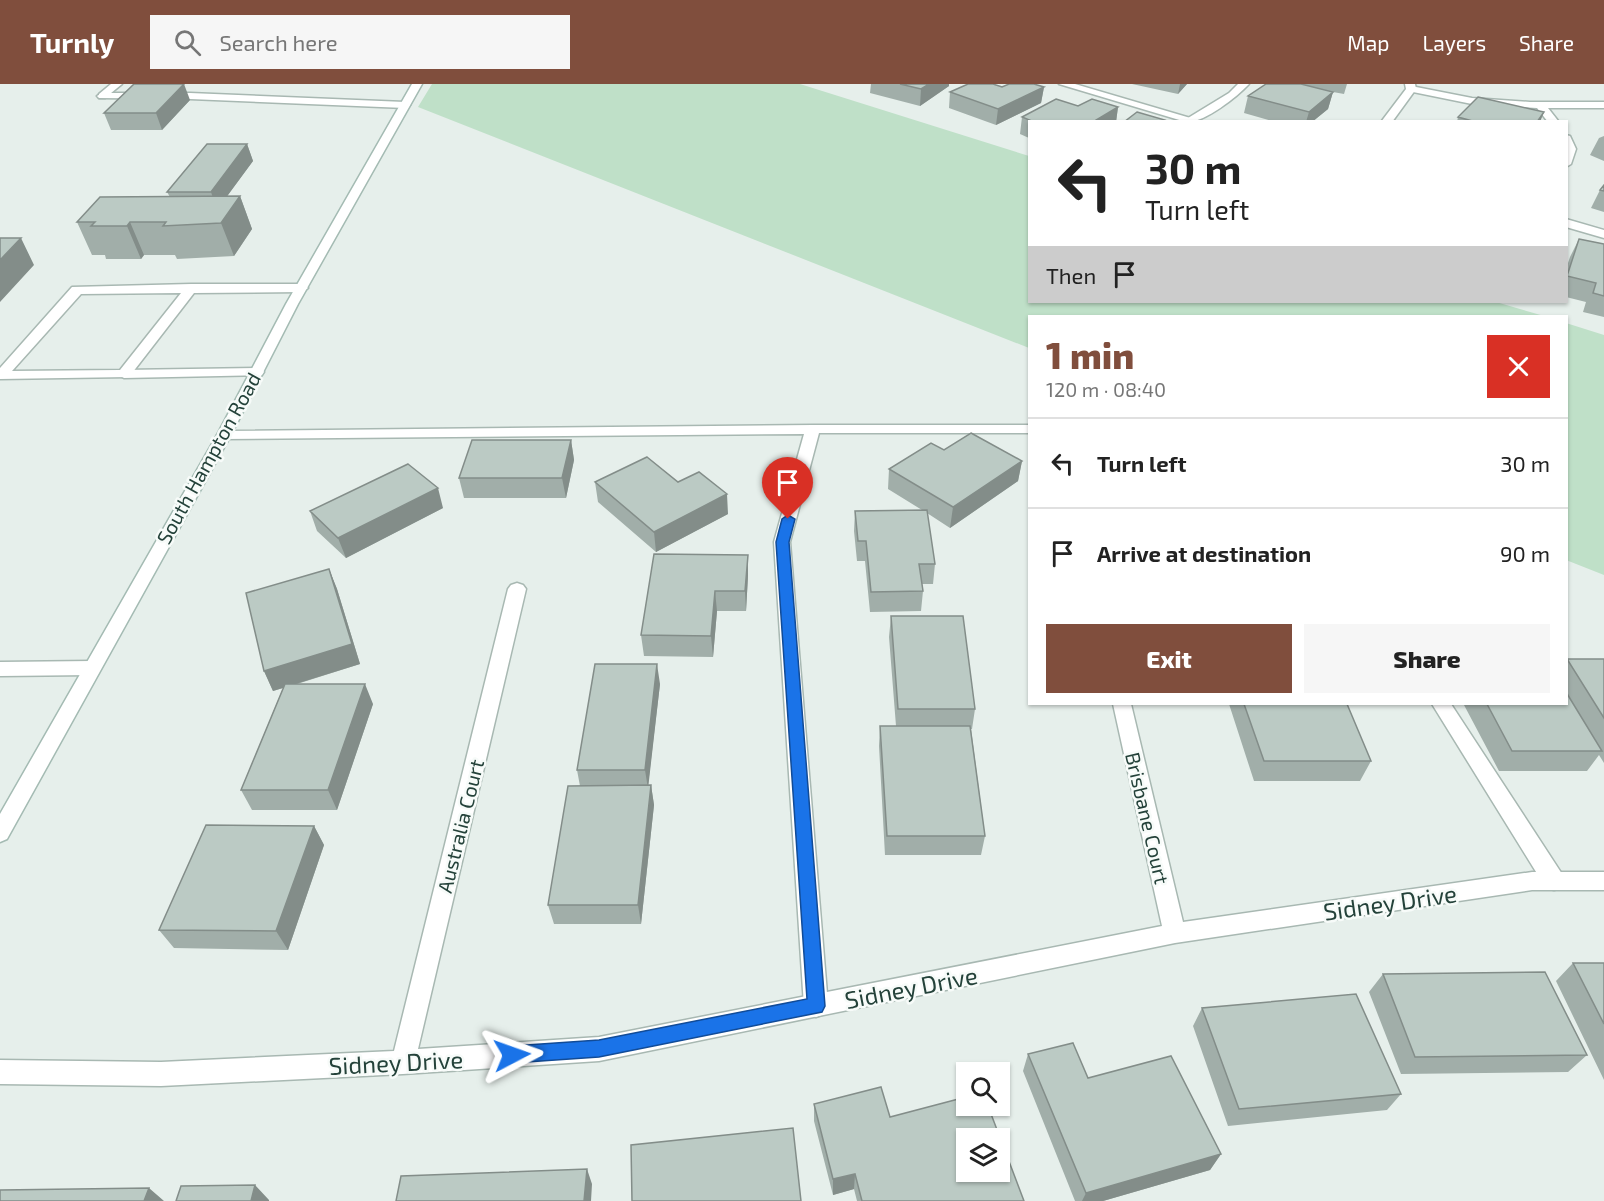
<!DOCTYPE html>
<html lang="en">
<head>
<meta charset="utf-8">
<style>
  :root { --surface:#fff; --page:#f6f6f6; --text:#222; --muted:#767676; --line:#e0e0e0; --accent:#804e3d }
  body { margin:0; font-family:"Exo 2",sans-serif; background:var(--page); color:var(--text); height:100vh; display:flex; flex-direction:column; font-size:22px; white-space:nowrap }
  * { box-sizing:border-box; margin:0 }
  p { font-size:20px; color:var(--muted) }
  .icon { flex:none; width:33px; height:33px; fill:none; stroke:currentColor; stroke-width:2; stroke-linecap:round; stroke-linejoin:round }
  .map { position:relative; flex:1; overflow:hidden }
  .sheet { position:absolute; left:1028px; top:231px; width:540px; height:390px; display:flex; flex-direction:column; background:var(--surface); border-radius:0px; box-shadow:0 2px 4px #0004 }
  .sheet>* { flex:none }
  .banner { position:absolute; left:1028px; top:36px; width:540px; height:183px; border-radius:0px; box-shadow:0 2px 4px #0004; background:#fff; color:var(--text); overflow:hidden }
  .controls { position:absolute; left:956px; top:978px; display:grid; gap:12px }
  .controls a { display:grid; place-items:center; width:54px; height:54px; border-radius:0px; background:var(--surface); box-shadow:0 2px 4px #0004; font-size:30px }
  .pin { position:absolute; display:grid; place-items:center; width:51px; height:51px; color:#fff; margin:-62px -26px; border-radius:50% 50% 50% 0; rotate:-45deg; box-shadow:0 0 6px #0007 }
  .pin .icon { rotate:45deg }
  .me { position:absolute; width:66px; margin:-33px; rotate:86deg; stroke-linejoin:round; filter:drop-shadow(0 0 4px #0008) }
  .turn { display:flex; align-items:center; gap:21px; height:126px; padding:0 18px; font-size:27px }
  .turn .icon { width:78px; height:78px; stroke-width:2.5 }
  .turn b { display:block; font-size:42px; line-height:51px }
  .then { display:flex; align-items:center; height:57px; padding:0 18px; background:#0003; gap:12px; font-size:22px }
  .round { display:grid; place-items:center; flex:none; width:63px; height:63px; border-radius:0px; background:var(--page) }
  .summary { display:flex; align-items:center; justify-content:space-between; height:102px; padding:0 18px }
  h1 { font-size:36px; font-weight:800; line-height:45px; color:var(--accent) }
  .button { display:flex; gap:12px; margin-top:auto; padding:12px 18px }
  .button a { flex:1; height:69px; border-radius:0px; background:var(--accent); color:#fff; font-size:24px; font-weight:800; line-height:69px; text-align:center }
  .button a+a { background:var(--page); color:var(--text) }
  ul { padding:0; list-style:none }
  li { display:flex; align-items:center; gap:18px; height:90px; padding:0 18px; border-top:2px solid var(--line) }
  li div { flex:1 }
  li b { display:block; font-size:22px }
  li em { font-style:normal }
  header { display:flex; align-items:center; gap:36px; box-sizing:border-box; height:84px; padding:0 30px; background:var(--accent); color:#fff }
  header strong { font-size:28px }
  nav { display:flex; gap:33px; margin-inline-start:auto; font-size:21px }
  .search { width:420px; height:54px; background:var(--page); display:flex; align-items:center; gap:15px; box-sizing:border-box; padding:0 21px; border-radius:0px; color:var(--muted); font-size:22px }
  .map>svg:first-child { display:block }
  .green { fill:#bfe0c8 }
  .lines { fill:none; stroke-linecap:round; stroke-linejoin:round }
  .service-casing { stroke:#a8b8b2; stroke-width:3 }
  .minor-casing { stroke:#a8b8b2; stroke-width:3 }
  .secondary-casing { stroke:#a4bbb3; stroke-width:3 }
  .service { fill:#fff; fill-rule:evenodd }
  .minor { fill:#fff; fill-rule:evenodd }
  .secondary { fill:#fff; fill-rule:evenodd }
  .wall { fill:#a1aea9 }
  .shaded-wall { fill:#838d89 }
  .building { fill:#bbcac4; stroke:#838d89; stroke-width:1.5; fill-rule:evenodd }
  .route { fill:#1a73e8; stroke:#114b97; stroke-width:1.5 }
  .labels { text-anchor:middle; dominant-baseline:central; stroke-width:5; stroke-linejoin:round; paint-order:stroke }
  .street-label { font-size:20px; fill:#24423a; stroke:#f7fbf9 }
  .near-street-label { font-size:24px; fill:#24423a; stroke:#f7fbf9 }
</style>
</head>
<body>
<header>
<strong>Turnly</strong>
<div class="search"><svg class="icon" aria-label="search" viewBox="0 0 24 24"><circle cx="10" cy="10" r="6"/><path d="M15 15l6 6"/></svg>Search here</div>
<nav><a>Map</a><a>Layers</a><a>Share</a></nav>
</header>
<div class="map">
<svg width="1604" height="1117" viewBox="0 0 1604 1117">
  <rect width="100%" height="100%" fill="#e6efeb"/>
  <path class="green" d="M432,0h368l229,72v146h467l48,14h-515v32l-611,-241z
    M1566,239l38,12v240l-38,-15z"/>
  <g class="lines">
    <g class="service-casing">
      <path id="service" d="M1238,0h11c-12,13 -44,38 -61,38v-4l41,-25z
        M1411,2l61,12 58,4h74v6h-56l11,14h-11l-11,-14 -65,-4 -64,-13v-4z
        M102,9h88l215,9 5,3 -5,3 -215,-9 -91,-1 -2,-2z
        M1566,51l4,1 6,13 -5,15 -5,3z
        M257,284l5,1 2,3 -2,3 -138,3 -7,-4 7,-4z
        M813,341h216v8h-210l-29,109 38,464 -4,8 -8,3 -8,-3 -4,-8 -30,-464 30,-108 -580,5 -7,-4 7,-4z
        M92,577l6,2 3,5 -3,5 -6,2 -92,1v-14z
        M1432,620h19l111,170 3,7 -3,7 -8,2 -8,-2z"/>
    </g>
    <g class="minor-casing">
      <path id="minor" d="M111,0h11l-17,14h-6v-4z
        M1059,0h16l129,38h-18z
        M1405,0h10l1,5 -24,33h-11l25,-33z
        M1566,135l38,11v8l-38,-11z
        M191,200h111l6,4 -6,4 -108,1 -65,84 -129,2v-11l72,-81zM181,209l-61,77 -108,1 69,-77z
        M517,499l6,2 3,4 -108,460 181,-12 563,-111 -49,-222h18l52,218 349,-50h72v18h-72l-357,53 -576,118 -196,13 -242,12 -161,-2v-24l161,2 233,-11 114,-462 3,-4z"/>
    </g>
    <g class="secondary-casing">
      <path id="secondary" d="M412,0h10l-124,220 -67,131 -224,404 -7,3v-28l217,-379 69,-131z"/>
    </g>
    <use href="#service" class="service"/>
    <use href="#minor" class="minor"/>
    <use href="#secondary" class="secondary"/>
  </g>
  <path class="wall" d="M871,0h78v2l-29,20 -50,-13z
    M1132,0h55l-9,10z
    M1266,0h81l-3,10 -11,-2 -5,17 -16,13h-36l-32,-9 4,-17z
    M1002,3h42l-3,16 -45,22 -47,-17 1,-16z
    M190,16l-28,30h-51l-7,-17z
    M1078,22l40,1 -2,15h-87v16l-9,-4 2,-17z
    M1458,33l79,5h-80z
    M1604,52v25l-14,-6 9,-17z
    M247,60l6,17 -26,35h13l12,33 -18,27 -57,3 -2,-4h-31l-3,4h-35l-1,-4h-13l-15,-33 93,-25 -3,-5z
    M1604,101v27l-13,-4 9,-18z
    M1579,155l25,5v73l-21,-5 3,-10 -20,-5v-28l4,-12z
    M571,356l3,20 -8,38h-102l-5,-20z
    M944,366l78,11 -4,20 -68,47 -23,-15 8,51 -2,20h-11l1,7 -2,20 -51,1 -5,-51h-8l-3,-30 1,-20 67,-1 -34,-21 1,-20z
    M595,398h83l50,32 -72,38 -58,-50z
    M443,424l-97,50 -29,-27 -7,-20z
    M654,470l94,22 -2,35h-29l-4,46 -69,-1 -3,-21z
    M329,485l8,20 23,75 -63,20 76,20 -36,106h-85l-11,-20 42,-102 -10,3 -9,-20z
    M891,532l84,93 -3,20h-1l14,107 -4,19h-96l-6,-109 1,-20h16l-7,-89z
    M1567,575h37v104l-5,-8 -12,16h-88l-35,-66 1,-1h101v-43z
    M660,600l-12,101h3l3,20 -13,119h-87l-6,-19 32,-119 -3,-16z
    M1229,620h118l24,57 -11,20h-106z
    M314,742l10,19 -36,105 -114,-2 -15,-18z
    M1573,879h31v117l-48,-99z
    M1383,890l204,81 -19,17 -167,2 -32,-82z
    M1202,924l199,86 -14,16 -159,16 -35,-100z
    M1028,970l60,24 133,76 -11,16 -107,31h-28l-52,-130z
    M814,1020l76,13 134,84h-167l-3,-12 -21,6 -19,-74z"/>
  <path class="shaded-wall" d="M184,0l6,16 -28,30 -6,-17z
    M929,0h20v2l-29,20 1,-17z
    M1180,0h7l-9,10z
    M1044,3l-3,16 -45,22 2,-16z
    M1333,8l-5,17 -16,13h-6l3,-10z
    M1118,23l-2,15h-23z
    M1544,28l-4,10h-3z
    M247,60l6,17 -36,49 -6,-18z
    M240,112l12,33 -18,27 -13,-33z
    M130,138l14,33 -3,4 -14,-33z
    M21,154l13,27 -34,37v-42z
    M571,356l3,20 -8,38 -4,-20z
    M1022,377l-4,20 -68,47 3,-21z
    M438,404l5,20 -97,50 -8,-20z
    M727,410l1,20 -72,38 -2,-20z
    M748,471v21l-2,35 -1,-20z
    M329,485l8,20 23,75 -87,27 -9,-20z
    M715,507l2,20 -4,46 -2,-21z
    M657,580l3,20 -12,105 -3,-19z
    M365,600l8,20 -36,106 -9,-20z
    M651,701l3,20 -13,119 -3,-19z
    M314,742l10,19 -36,105 -12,-19z
    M1221,1070l-11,16 -107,31h-21l4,-8z
    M587,1085l5,15 -1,17h-7z
    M855,1090l-1,15 -21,6v-16z
    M255,1101l14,15v1h-18z
    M149,1104l15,13h-20z"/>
  <path class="building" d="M134,0h50l-28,29h-52z
    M900,0h29l-8,5z
    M968,0h25l9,3 7,-3h25l10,3 -46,22 -48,-17z
    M1266,0h35l32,8 -24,20 -61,-16z
    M1478,13l66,15 -7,10h-61l-18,-5z
    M1056,15l22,7 14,-7 26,8 -25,15h-59l-12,-5z
    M1137,28l28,8 -2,2h-39z
    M207,60h40l-36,48h-44z
    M1604,101v6l-4,-1z
    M240,112l-19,27 -58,3 3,-4h-36l-3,4h-36l4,-4h-18l23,-25z
    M0,154h21l-21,22z
    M1579,155l25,5v52l-11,-3 3,-10 -29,-7z
    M971,349l51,28 -69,46 -64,-38 42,-26 13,7z
    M472,356h99l-9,38h-103z
    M647,373l31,25 21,-10 28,22 -73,38 -59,-50z
    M408,380l30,24 -100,50 -28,-27z
    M927,426l8,54h-16l4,27 -52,1 -5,-51h-8l-3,-30z
    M654,470l94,1 -3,36h-30l-4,45 -70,-1z
    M329,485l23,75 -88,27 -18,-78z
    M891,532h72l12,93h-77z
    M1567,575h37v59z
    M595,580h62l-12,106h-68z
    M285,600h80l-37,106h-87z
    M1566,608l36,59h-90l-25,-47h79z
    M1244,620h103l24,57h-107z
    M880,642h90l15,110h-98z
    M651,701l-13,120h-90l20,-119z
    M206,741l108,1 -38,105 -117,-1z
    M1573,879h31v61z
    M1545,888l42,83 -172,2 -32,-83z
    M1356,910l45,100 -162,15 -37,-101z
    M1073,959l15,35 83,-22 50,98 -135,39 -58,-139z
    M881,1003l9,30 76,-20v9h22l36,95h-162l-7,-27 -22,5 -19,-75zM966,1054h33v34h-33z
    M793,1044l8,73h-169l-1,-56z
    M587,1085l-3,32h-188l5,-25z
    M255,1101l-4,16h-75l5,-15z
    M149,1104l-5,13h-144v-11z"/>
  <path class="route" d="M788,431l7,4 -6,23 36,464 -3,6 -223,45 -87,6 -7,-2 -2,-6 2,-7 7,-2 87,-6 208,-41 -31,-457 6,-23z"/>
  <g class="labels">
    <g class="street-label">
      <text transform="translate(208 374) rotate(-61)">South Hampton Road</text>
      <text transform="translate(1148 734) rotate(77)">Brisbane Court</text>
      <text transform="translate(460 742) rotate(-76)">Australia Court</text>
    </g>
    <g class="near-street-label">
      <text transform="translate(1390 818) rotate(-8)">Sidney Drive</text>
      <text transform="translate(911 903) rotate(-11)">Sidney Drive</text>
      <text transform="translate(396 978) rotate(-3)">Sidney Drive</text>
    </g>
  </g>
</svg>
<div class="controls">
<a><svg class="icon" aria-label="search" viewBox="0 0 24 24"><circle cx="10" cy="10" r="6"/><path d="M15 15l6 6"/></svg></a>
<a><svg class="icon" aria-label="layers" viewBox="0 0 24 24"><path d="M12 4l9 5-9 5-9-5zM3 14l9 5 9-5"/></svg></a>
</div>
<div class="pin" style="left:788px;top:435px;background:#d93025"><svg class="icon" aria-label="arrive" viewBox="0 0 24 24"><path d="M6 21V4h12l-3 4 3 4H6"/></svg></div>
<svg class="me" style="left:512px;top:971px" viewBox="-20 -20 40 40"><path d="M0-17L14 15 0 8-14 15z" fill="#1a73e8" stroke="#fff" stroke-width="4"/></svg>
<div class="banner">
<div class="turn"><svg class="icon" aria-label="left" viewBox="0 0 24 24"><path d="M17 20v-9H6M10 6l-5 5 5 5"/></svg><div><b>30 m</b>Turn left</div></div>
<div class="then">Then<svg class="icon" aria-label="arrive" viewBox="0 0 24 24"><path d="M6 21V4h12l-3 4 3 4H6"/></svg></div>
</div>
<section class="sheet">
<div class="summary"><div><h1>1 min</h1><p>120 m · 08:40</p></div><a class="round" style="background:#d93025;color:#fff"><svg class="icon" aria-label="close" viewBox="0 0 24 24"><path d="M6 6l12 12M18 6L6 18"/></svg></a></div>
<ul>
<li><svg class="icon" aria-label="left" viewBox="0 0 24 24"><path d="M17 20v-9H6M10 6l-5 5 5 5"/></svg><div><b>Turn left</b></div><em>30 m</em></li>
<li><svg class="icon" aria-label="arrive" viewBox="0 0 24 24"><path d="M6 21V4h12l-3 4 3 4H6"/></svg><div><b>Arrive at destination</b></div><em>90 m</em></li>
</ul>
<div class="button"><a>Exit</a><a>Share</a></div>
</section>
</div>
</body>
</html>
